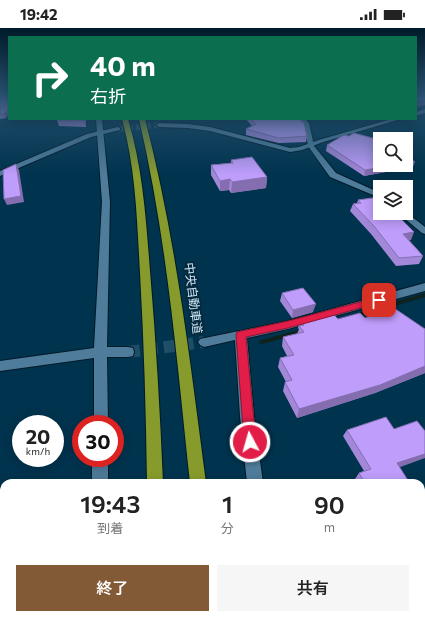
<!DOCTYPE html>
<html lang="ja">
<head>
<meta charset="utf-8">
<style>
  :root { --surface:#fff; --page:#f6f6f6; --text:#222; --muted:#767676; --accent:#835a36 }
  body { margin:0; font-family:Commissioner,"Noto Sans JP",sans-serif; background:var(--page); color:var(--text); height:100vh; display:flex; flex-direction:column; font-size:15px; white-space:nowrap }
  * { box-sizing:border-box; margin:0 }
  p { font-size:13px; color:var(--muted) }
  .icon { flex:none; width:22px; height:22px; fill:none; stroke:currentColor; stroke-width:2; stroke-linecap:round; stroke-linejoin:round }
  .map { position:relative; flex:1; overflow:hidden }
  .side { position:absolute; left:0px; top:451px; width:425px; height:140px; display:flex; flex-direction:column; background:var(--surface); border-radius:12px 12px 0 0; box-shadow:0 2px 10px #0003 }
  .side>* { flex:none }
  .top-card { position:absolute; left:8px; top:8px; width:409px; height:84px; border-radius:0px; box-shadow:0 2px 10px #0003; background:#0b6e4f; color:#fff; overflow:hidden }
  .fabs { position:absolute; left:373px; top:104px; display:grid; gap:8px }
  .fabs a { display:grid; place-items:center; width:40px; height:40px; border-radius:0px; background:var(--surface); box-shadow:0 2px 10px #0003; font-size:20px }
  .speed { position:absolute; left:12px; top:387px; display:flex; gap:8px; font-size:20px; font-weight:700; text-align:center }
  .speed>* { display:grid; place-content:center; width:52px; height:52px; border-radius:50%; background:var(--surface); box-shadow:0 2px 10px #0003; line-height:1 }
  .speed small { font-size:10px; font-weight:400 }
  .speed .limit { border:6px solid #d22; background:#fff; color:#111 }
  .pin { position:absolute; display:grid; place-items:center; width:34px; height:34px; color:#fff; margin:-17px; border-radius:8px; box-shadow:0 2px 6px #0006 }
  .me { position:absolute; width:44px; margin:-22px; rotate:354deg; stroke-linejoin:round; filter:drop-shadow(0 0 3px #0008) }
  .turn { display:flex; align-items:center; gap:14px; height:84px; padding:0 16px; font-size:18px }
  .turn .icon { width:52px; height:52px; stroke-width:2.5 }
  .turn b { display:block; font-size:28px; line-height:34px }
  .eta { display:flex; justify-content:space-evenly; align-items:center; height:68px; text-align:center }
  .eta b { font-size:24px; font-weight:600; line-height:28px }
  .action { display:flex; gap:8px; margin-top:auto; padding:8px 16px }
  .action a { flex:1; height:46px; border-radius:0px; background:var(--accent); color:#fff; font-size:16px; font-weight:600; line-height:46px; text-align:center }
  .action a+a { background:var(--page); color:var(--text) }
  .status { display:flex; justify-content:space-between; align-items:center; height:28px; padding:0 20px; background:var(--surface); direction:ltr }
  .status svg { height:11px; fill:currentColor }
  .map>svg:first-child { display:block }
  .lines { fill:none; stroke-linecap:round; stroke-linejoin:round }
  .stream { fill:#0e221e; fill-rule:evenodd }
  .street-tunnel { stroke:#1f4e67; stroke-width:12; stroke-dasharray:12 6; stroke-linecap:butt }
  .secondary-tunnel { stroke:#1f4e67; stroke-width:6; stroke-dasharray:6 3; stroke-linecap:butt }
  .street-casing { stroke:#031a28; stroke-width:2 }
  .secondary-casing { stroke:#031a28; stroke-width:2 }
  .highway-casing { stroke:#031a28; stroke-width:2 }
  .street { fill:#4f7c9b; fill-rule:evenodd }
  .secondary { fill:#4f7c9b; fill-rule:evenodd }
  .highway { fill:#879b2c; fill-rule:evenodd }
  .wall { fill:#a387d8 }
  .shaded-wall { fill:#856eb0 }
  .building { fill:#be9dfb; stroke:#856eb0 }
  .route { fill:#e11d48; stroke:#92132f }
  .labels { text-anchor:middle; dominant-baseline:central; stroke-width:4; stroke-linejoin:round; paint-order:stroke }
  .street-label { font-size:12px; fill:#cde5f6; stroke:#05293d }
</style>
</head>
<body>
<div class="status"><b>19:42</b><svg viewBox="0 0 49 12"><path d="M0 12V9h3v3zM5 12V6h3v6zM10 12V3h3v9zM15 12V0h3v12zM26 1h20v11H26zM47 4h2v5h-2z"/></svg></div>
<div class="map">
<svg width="425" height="591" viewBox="0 0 425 591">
  <rect width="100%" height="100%" fill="#00334e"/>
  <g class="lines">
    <path class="stream" d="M425,265v4l-71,21 -3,-2 1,-1z
      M305,300h2l1,2 -1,2 -45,12h-2l-1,-2 1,-2h2z
      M425,530v10l-4,2v-10z"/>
    <path class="street-tunnel" d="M128,324l76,-10"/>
    <path class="secondary-tunnel" d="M118,101l41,-4"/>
    <g class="street-casing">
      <path id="street" d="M96,91h6l8,83 -3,145h21l5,1 1,4 -1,4 -5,1h-21l1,67h-14v-66l-94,13v-10l94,-13 8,-146z
        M298,91h7l4,4 5,23 22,27 44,20v5l-50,-21 -22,-31 -4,-21z
        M406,184l19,15v7l-3,-1 -24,-20z
        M425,255v8l-137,38 -41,9 7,78 9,67h-16l-7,-67 -5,-76 -31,7 -4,-2 -2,-3 2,-3 88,-18z
        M92,430h16v25h-16z
        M425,549v20l-4,1v-20z
        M87,587h20v4h-20z
        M259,587h20l1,4h-20z
        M321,587h31l-1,4h-31z"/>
    </g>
    <g class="secondary-casing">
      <path id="secondary" d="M425,81v4l-9,3v-4z
        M391,91h10l-78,23 -21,8 -12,2 -80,-21 -22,-3 -29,-1 -3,-2 3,-2 29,1 22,3 80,21 9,-1 20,-7z
        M118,99l2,1v2l-29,7 -91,39v-5l87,-37z"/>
    </g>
    <g class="highway-casing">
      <path id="highway" d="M122,91h6c15,50 18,101 22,152 6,71 10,141 13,212h-16c-1,-70 -3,-140 -7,-210 -3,-52 -4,-103 -18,-154z
        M139,91h6c31,120 45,242 61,364h-16c-13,-122 -23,-244 -51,-364z
        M150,587h20v4h-20z
        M203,587h20v4h-20z"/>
    </g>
    <use href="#street" class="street"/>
    <use href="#secondary" class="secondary"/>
    <use href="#highway" class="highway"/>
  </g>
  <path class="wall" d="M0,64h9v24h-2l-1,2 -6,1z
    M58,91h28v8l-27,-1 -2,-6z
    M246,91h53l8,17 -1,6 -27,1 -33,-8v-6l6,-3z
    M327,117l86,22 -49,9 -38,-25z
    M231,132l36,17 -1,11 -35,5 -2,-3 -9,1 -9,-16v-10l20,-2z
    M358,172l53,40h-2l14,16 -4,8 -23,2 -25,-32 -21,-23 3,-7 4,-1z
    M282,265l31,19 -21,6 -12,-17z
    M326,289l12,2 27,-1 60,11v44l-50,20 -78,25 -14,-27 2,-9h1l-8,-15 2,-9 7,-2 -5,-10 1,-9 14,-3 2,-5 -1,-1 2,-9z
    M347,402l62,52 -1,1h-51l-2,-4 4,-6 5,-2 -21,-35z"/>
  <path class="shaded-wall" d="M425,72v5l-9,2v-5z
    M9,83v5h-2l-1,2 -2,-4 2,-2z
    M84,91h2v8l-2,-7z
    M415,134l-2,5 -49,9 1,-6 29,-5h12v-2z
    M16,136l3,6 5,32 -17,3 -3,-6z
    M267,149l-1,11 -35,5 1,-11z
    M230,151l-1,11 -9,1v-10z
    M414,204l-3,8 -11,1 3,-7z
    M316,276l-3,8 -21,6 1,-8z
    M425,338v7l-50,20 -78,25 2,-9z
    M425,426v4l-33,12 5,-7z"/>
  <path class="building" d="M0,64h9v19l-3,1 -2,2h-4z
    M416,64h9v8l-9,2z
    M58,91h26v1h-27z
    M251,91h48l5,4 3,13 -28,2 -33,-9 10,-5z
    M354,105l26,7v25h14l-29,5 -38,-25 17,-10 5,1z
    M406,128l9,6 -9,1z
    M252,129l15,20 -35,5 -2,-3 -10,2 -9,-16 22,-2 -2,-3z
    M16,136l5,32 -17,3 -1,-29z
    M379,169l1,2v14h15l19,19 -11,2 20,22 -24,2 -25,-32 -21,-22 8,-1 -3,-3z
    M303,260l13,16 -23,6 -11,-17z
    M391,278l34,23v37l-45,19 -81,24 -14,-27 7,-2 -12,-22 14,-3 -11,-18 21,-5 -5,-6 5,-1 -4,-6 23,-6 3,4 8,-2 4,4 22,-6 5,5z
    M386,389l8,12 23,-8 8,10v23l-28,9 12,19 -2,1h-42l-6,-10 12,-4 -24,-39z"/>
  <linearGradient id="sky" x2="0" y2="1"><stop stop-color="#001c2b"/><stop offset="0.44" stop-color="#26506e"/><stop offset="1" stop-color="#26506e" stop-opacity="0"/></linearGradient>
  <rect width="425" height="147" fill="url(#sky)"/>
  <path class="route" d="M379,269l5,3 -2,2 -94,26 -42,9 10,105 -2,4 -4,2 -4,-2 -2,-4 -8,-107 1,-3 51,-11z"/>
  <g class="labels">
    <g class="street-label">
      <text transform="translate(194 270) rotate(83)">中央自動車道</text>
    </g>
  </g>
</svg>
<div class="fabs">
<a><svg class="icon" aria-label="search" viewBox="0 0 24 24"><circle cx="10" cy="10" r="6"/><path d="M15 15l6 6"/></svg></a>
<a><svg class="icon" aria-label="layers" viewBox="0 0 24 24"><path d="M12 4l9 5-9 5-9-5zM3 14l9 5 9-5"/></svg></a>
</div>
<div class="speed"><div>20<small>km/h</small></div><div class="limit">30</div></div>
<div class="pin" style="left:379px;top:272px;background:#d93025"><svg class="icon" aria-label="arrive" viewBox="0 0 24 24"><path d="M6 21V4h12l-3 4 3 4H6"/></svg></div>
<svg class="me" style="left:250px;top:414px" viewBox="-20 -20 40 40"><circle r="17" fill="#e11d48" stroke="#fff" stroke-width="3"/><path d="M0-11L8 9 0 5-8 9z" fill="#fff"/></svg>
<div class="top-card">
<div class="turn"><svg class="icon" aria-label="right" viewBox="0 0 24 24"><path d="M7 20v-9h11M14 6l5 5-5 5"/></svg><div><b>40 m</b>右折</div></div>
</div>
<section class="side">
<div class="eta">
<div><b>19:43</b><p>到着</p></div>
<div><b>1</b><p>分</p></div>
<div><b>90</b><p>m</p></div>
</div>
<div class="action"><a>終了</a><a>共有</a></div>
</section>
</div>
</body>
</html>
